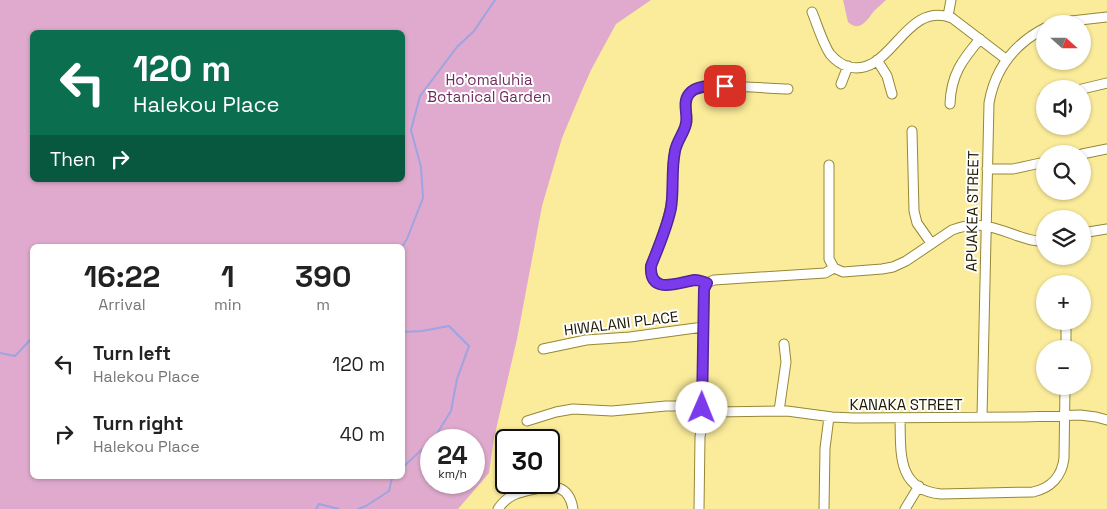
<!DOCTYPE html>
<html lang="en">
<head>
<meta charset="utf-8">
<style>
  :root { --surface:#fff; --page:#f6f6f6; --text:#222; --muted:#767676 }
  body { margin:0; font-family:"Space Grotesk",sans-serif; background:var(--page); color:var(--text); height:100vh; display:flex; flex-direction:column; font-size:19px; white-space:nowrap }
  * { box-sizing:border-box; margin:0 }
  p { font-size:16px; color:var(--muted) }
  .icon { flex:none; width:28px; height:28px; fill:none; stroke:currentColor; stroke-width:2; stroke-linecap:round; stroke-linejoin:round }
  .map { position:relative; flex:1; overflow:hidden }
  .drawer { position:absolute; left:30px; top:244px; width:375px; height:235px; display:flex; flex-direction:column; background:var(--surface); border-radius:8px; box-shadow:0 1px 4px #0004 }
  .drawer>* { flex:none }
  .hud { position:absolute; left:30px; top:30px; width:375px; height:152px; border-radius:8px; box-shadow:0 1px 4px #0004; background:#0b6e4f; color:#fff; overflow:hidden }
  .needle { width:32px; rotate:111deg }
  .buttons { position:absolute; left:1036px; top:15px; display:grid; gap:10px }
  .buttons a { display:grid; place-items:center; width:55px; height:55px; border-radius:50%; background:var(--surface); box-shadow:0 1px 4px #0004; font-size:25px }
  .speed { position:absolute; left:420px; top:429px; display:flex; gap:10px; font-size:25px; font-weight:700; text-align:center }
  .speed>* { display:grid; place-content:center; width:65px; height:65px; border-radius:50%; background:var(--surface); box-shadow:0 1px 4px #0004; line-height:1 }
  .speed small { font-size:12px; font-weight:400 }
  .speed .limit { border:2px solid #111; border-radius:8px; background:#fff; color:#111 }
  .pin { position:absolute; display:grid; place-items:center; width:42px; height:42px; color:#fff; margin:-21px; border-radius:10px; box-shadow:0 2px 8px #0006 }
  .me { position:absolute; width:55px; margin:-28px; rotate:1deg; stroke-linejoin:round; filter:drop-shadow(0 0 4px #0008) }
  .turn { display:flex; align-items:center; gap:18px; height:105px; padding:0 20px; font-size:22px }
  .turn .icon { width:65px; height:65px; stroke-width:2.5 }
  .turn b { display:block; font-size:35px; line-height:42px }
  .then { display:flex; align-items:center; height:48px; padding:0 20px; background:#0003; gap:10px; font-size:19px }
  .eta { display:flex; justify-content:space-evenly; align-items:center; height:85px; text-align:center }
  .eta b { font-size:30px; font-weight:700; line-height:35px }
  ul { padding:0; list-style:none }
  li { display:flex; align-items:center; gap:15px; height:70px; padding:0 20px }
  li div { flex:1 }
  li b { display:block; font-size:19px }
  li em { font-style:normal }
  .map>svg:first-child { display:block }
  .green { fill:#dfaacd; fill-rule:evenodd }
  .lines { fill:none; stroke-linecap:round; stroke-linejoin:round }
  .stream { stroke:#9da4e1; stroke-width:2 }
  .minor-casing { stroke:#958736; stroke-width:11 }
  .minor { stroke:#fff; stroke-width:9 }
  .route-casing { stroke:#51269a; stroke-width:12 }
  .route { stroke:#7c3aed; stroke-width:9 }
  .labels { text-anchor:middle; dominant-baseline:central; stroke-width:4; stroke-linejoin:round; paint-order:stroke }
  .park-label { font-size:15px; fill:#722c5f; stroke:#fff }
  .street-label { font-size:15px; fill:#1c1701; stroke:#fff }
</style>
</head>
<body>
<div class="map">
<svg width="1107" height="509" viewBox="0 0 1107 509">
  <rect width="100%" height="100%" fill="#fbec9b"/>
  <path class="green" d="M0,0h651l-35,24 -25,46 -11,25 -18,43 -20,68 -25,133 -23,99 -5,35 -31,36h-458zM32,32h370v148h-370zM32,246h370v230h-370zM431,440h43v42h-43z
    M843,0h43c-4,4 -8,7 -12,11 -7,9 -14,22 -26,11z"/>
  <g class="lines">
    <path class="stream" d="M402,247l5,-8 16,-41 -2,-31 -10,-37 9,-34 37,-49 17,-16 21,-31
      M402,332l20,-1 27,-5 20,20 -12,33 -6,32 -18,29
      M0,353l15,3 17,-18
      M402,468l29,-27
      M316,509l3,-5 20,5
      M358,509l8,-3 23,-15 3,-13 2,-2"/>
    <g class="minor-casing">
      <path id="minor" d="M812,12c5,12 11,32 18,42 5,6 12,11 19,13 43,10 55,-67 103,-49l55,42
        M948,16l3,-16
        M1058,24l13,-3 36,-4
        M877,60l10,16 5,18
        M841,84l7,-18
        M1082,89l25,-6
        M1044,97h1
        M950,104c1,-29 12,-44 30,-65
        M912,131l2,80 3,12 14,20
        M1082,154l25,-5
        M829,165v94l5,9
        M987,169h26l32,-7
        M1082,233l25,-4
        M707,283c-4,-1 -8,-3 -12,-3 -16,2 -46,16 -44,-14 7,-20 17,-41 20,-62 3,-17 0,-36 4,-53 2,-11 10,-20 12,-29 1,-10 -6,-24 6,-32 13,-8 77,-1 95,-1
        M543,349l43,-9 44,-3 73,-10
        M1066,349v-28
        M779,411l7,-49 -2,-18
        M707,415l-5,-7 2,-119 3,-6 7,-3 111,-7 9,-5 9,4 39,-3 11,-2 13,-6 46,-31c25,-10 41,-3 66,6 9,3 17,6 27,5
        M707,415l7,-3 73,-1 45,6 22,1 170,-1 56,-2 16,2 11,3
        M982,417l7,-314c6,-34 25,-59 56,-75
        M900,418c1,33 -4,72 41,76l92,-2c18,-4 29,-16 31,-34l1,-72
        M527,421l29,-9 17,-3 39,2 54,-5h18l18,2
        M498,509c9,-14 21,-17 37,-20 19,-4 34,-4 38,20
        M699,509l1,-72 3,-17 4,-5
        M824,509l1,-61 4,-31
        M905,509l14,-23"/>
    </g>
    <use href="#minor" class="minor"/>
  </g>
  <g class="lines">
    <g class="route-casing">
      <path id="route" d="M702,408l2,-119 3,-6c-4,-1 -8,-3 -12,-3 -16,2 -46,16 -44,-14 7,-18 16,-38 20,-58 3,-18 0,-38 4,-57 2,-11 10,-19 11,-28 2,-10 -4,-20 3,-29 7,-10 26,-8 36,-8"/>
    </g>
    <use href="#route" class="route"/>
  </g>
  <g class="labels">
    <g class="park-label">
      <text x="489" y="79">Ho'omaluhia<tspan x="489" dy="17">Botanical Garden</tspan></text>
    </g>
    <g class="street-label">
      <text transform="translate(972 211) rotate(-89)">APUAKEA STREET</text>
      <text transform="translate(621 323) rotate(-7)">HIWALANI PLACE</text>
      <text x="906" y="404">KANAKA STREET</text>
    </g>
  </g>
</svg>
<div class="buttons">
<a><svg class="needle" viewBox="-14 -14 28 28"><path d="M0-13l5 13h-10z" fill="#e53935"/><path d="M0 13l5-13h-10z" fill="#767676"/></svg></a>
<a><svg class="icon" aria-label="sound" viewBox="0 0 24 24"><path d="M4 9h4l5-4v14l-5-4H4zM17 9q2 3 0 6"/></svg></a>
<a><svg class="icon" aria-label="search" viewBox="0 0 24 24"><circle cx="10" cy="10" r="6"/><path d="M15 15l6 6"/></svg></a>
<a><svg class="icon" aria-label="layers" viewBox="0 0 24 24"><path d="M12 4l9 5-9 5-9-5zM3 14l9 5 9-5"/></svg></a>
<a>+</a>
<a>−</a>
</div>
<div class="speed"><div>24<small>km/h</small></div><div class="limit">30</div></div>
<div class="pin" style="left:725px;top:86px;background:#d93025"><svg class="icon" aria-label="arrive" viewBox="0 0 24 24"><path d="M6 21V4h12l-3 4 3 4H6"/></svg></div>
<svg class="me" style="left:702px;top:408px" viewBox="-20 -20 40 40"><circle r="19" fill="#fff"/><path d="M0-13L10 11 0 6-10 11z" fill="#7c3aed"/></svg>
<div class="hud">
<div class="turn"><svg class="icon" aria-label="left" viewBox="0 0 24 24"><path d="M17 20v-9H6M10 6l-5 5 5 5"/></svg><div><b>120 m</b>Halekou Place</div></div>
<div class="then">Then<svg class="icon" aria-label="right" viewBox="0 0 24 24"><path d="M7 20v-9h11M14 6l5 5-5 5"/></svg></div>
</div>
<section class="drawer">
<div class="eta">
<div><b>16:22</b><p>Arrival</p></div>
<div><b>1</b><p>min</p></div>
<div><b>390</b><p>m</p></div>
</div>
<ul>
<li><svg class="icon" aria-label="left" viewBox="0 0 24 24"><path d="M17 20v-9H6M10 6l-5 5 5 5"/></svg><div><b>Turn left</b><p>Halekou Place</p></div><em>120 m</em></li>
<li><svg class="icon" aria-label="right" viewBox="0 0 24 24"><path d="M7 20v-9h11M14 6l5 5-5 5"/></svg><div><b>Turn right</b><p>Halekou Place</p></div><em>40 m</em></li>
</ul>
</section>
</div>
</body>
</html>
